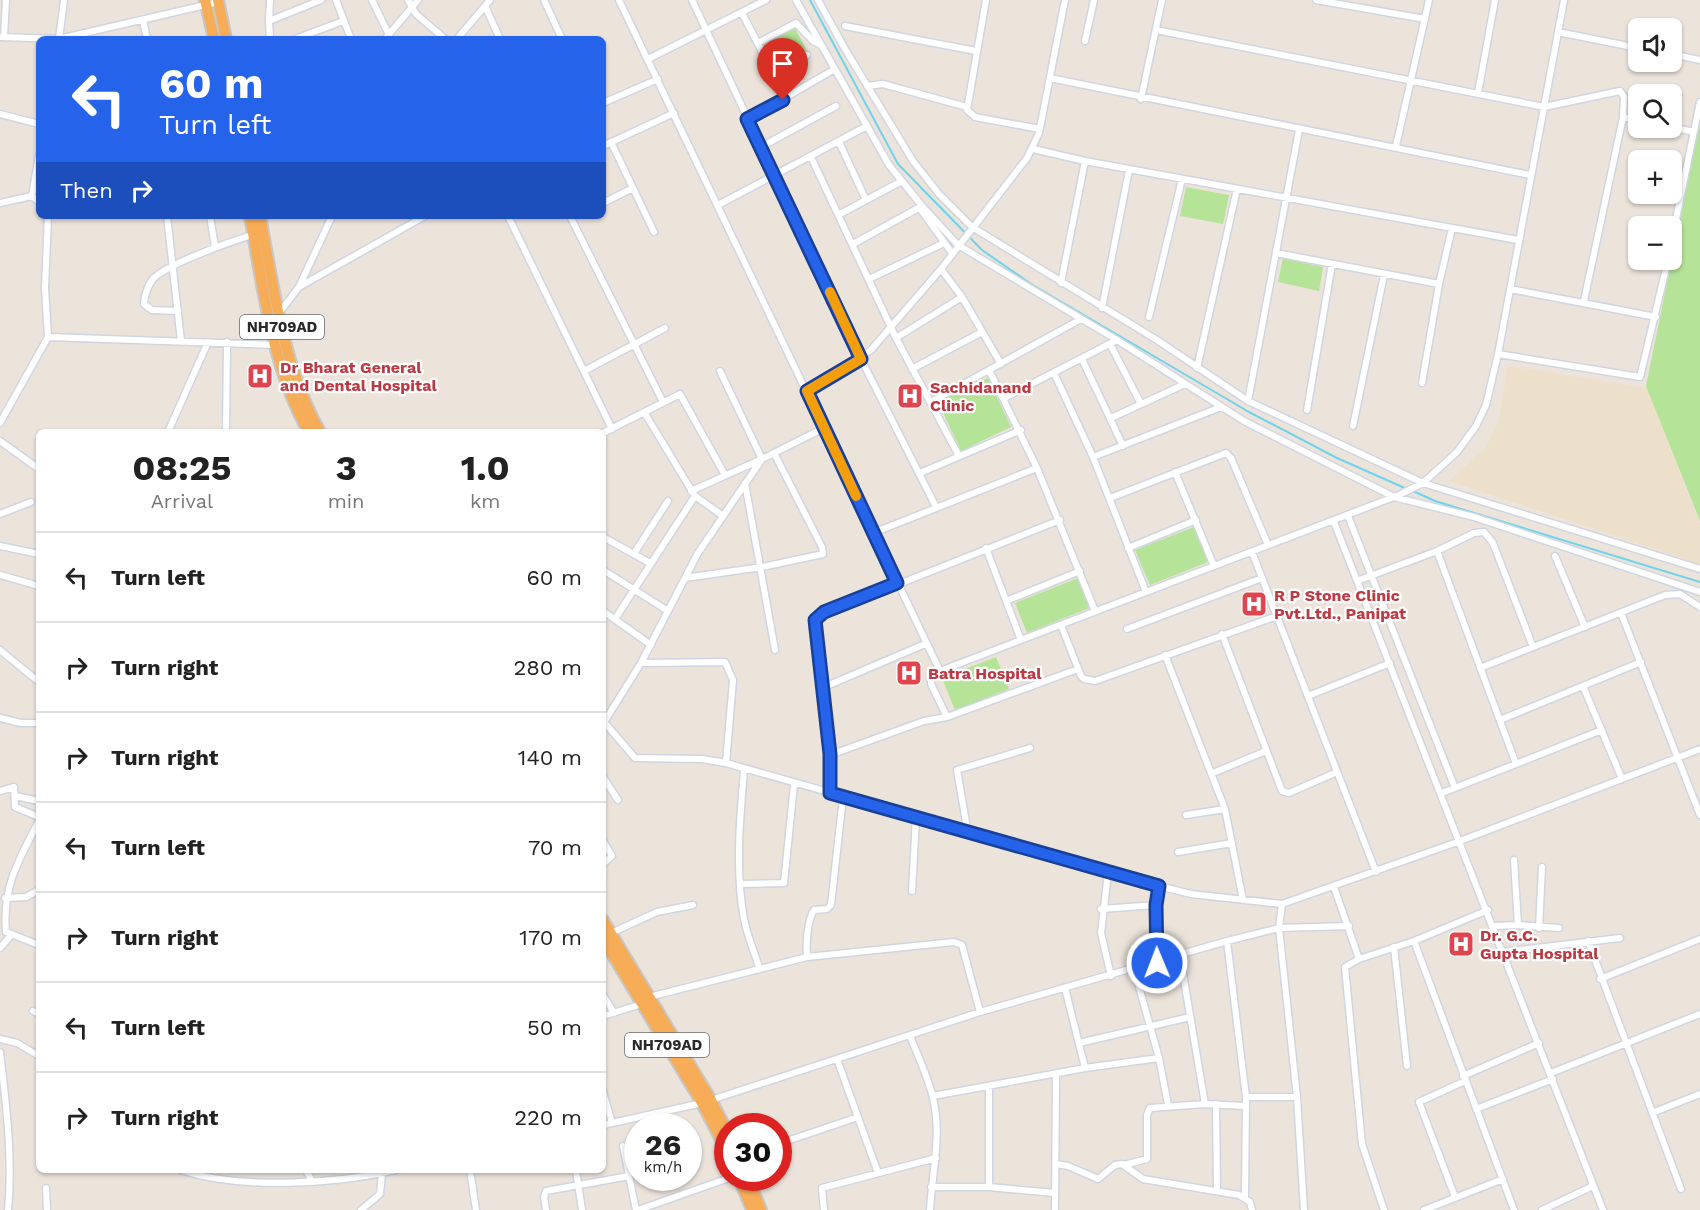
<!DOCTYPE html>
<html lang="en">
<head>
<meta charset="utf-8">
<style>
  :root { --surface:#fff; --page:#f6f6f6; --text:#222; --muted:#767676; --line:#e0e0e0 }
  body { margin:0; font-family:"Work Sans",sans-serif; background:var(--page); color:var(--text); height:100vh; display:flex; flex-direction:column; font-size:22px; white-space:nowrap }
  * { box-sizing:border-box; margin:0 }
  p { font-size:20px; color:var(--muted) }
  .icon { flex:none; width:33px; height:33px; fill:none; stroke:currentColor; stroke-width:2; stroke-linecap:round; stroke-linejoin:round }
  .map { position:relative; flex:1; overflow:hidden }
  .drawer { position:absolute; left:36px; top:429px; width:570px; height:744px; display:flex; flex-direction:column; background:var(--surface); border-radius:9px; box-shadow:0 2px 4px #0004 }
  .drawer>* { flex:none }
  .guide { position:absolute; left:36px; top:36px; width:570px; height:183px; border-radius:9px; box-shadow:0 2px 4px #0004; background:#2563eb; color:#fff; overflow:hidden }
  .controls { position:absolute; left:1628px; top:18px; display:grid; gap:12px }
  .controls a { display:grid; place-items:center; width:54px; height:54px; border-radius:9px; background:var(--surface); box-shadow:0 2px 4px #0004; font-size:30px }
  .speed { position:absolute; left:624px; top:1113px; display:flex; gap:12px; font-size:30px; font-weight:700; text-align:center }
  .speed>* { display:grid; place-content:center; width:78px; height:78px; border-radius:50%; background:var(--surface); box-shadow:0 2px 4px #0004; line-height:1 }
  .speed small { font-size:15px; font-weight:400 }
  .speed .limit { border:9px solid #d22; background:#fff; color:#111 }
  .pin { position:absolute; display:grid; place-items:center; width:51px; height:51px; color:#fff; margin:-62px -26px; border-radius:50% 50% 50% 0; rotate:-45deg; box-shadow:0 0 6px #0007 }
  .pin .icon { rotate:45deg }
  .me { position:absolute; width:66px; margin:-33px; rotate:359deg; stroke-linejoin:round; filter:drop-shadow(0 0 4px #0008) }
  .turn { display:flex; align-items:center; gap:21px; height:126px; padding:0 24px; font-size:27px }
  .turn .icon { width:78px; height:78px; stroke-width:2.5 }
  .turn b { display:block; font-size:42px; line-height:51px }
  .then { display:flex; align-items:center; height:57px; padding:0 24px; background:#0003; gap:12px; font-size:22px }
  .eta { display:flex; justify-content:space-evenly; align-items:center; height:102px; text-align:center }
  .eta b { font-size:36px; font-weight:700; line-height:42px }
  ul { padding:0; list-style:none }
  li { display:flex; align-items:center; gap:18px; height:90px; padding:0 24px; border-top:2px solid var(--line) }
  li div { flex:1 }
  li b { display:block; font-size:22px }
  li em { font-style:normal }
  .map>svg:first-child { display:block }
  .education { fill:#ede0ca }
  .green { fill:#b5e397 }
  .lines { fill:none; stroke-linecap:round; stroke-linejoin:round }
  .stream { stroke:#6dd3ee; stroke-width:2 }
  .minor-casing { stroke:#d0d5e2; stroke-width:9 }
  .trunk-casing { stroke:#c7c7c7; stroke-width:14 }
  .minor { stroke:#fff; stroke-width:6 }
  .trunk { stroke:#f7ad58; stroke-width:10 }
  .route-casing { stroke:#184099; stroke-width:15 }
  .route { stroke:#2563eb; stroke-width:10 }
  .slow { stroke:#f59e0b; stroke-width:10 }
  .labels { text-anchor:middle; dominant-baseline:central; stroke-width:4.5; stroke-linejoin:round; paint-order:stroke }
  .shield { fill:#fff; stroke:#696969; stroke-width:1.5 }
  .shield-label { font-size:15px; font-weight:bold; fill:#292929 }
  .health-label { font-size:16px; font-weight:bold; fill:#be3a42; stroke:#fff; text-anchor:start }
</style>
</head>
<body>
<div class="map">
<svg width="1700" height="1210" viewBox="0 0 1700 1210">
  <rect width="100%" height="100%" fill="#ece4db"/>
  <path class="education" d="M1508,366l139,22 53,137v39l-251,-83 37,-34 13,-27z"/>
  <path class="green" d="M795,28l12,23 -32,16 -12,-24z
    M1700,121v400l-54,-135z
    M1186,187l43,8 -6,29 -43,-8z
    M1283,258l40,9 -4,24 -41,-9z
    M988,378l23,49 -50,24 -23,-49z
    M1194,527l14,35 -58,23 -15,-35z
    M1078,578l11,30 -62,25 -12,-30z
    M996,657l13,32 -54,21 -13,-32z"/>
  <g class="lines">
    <path class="stream" d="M810,0l88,164 84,86 49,34 218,128 88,46 70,31
      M1413,491l22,10 265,81"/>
    <g class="minor-casing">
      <path id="minor" d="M336,0l15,39
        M372,0l17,35
        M408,0l8,14 29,25
        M544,0l18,39
        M619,0l321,671
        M692,0l169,359 75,148
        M796,0l93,165 33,41 36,39 159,95 127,81 150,76 80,20 226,75
        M818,0l27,49 68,112 26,33 33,33 185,113 91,61 175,82 277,86
        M986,0l-19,110 8,7 65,12
        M1316,0l109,19
        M485,6l15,33
        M742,13l31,60 10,27
        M143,20l4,19
        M269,21l1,-21
        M845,26l131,25
        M1156,30l388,77 76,-16 4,6 -1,20 -39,184
        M1558,32l80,16
        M0,37l59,2 159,-37
        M4,37l2,-37
        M59,39l5,-39
        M270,39l-1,-18 52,-21
        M295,39l48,-18
        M385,39l33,-39
        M457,39l33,-39
        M1085,41l9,-41
        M758,43l38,-20 17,18 8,4
        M1671,54l29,6
        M648,59l118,-59
        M773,73l34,-18
        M1050,78l480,97
        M867,86l16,-2 84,23
        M1478,93l17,-93
        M1141,99l21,-99
        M603,103l55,-24
        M0,114l39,10
        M1623,117l15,3
        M748,119l87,-50
        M1671,127l23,5
        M611,142l43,90
        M839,142l27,58
        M603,146l71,-33
        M1396,146l33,-146
        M761,147l75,-41
        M1033,149l52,12 433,79
        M811,157l85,181 63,118
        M32,196l7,6
        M0,203l32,-7 7,-41
        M603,203l30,-15
        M718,205l149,-79
        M921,210l31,43
        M838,215l64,-34
        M167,216l14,125
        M210,216l5,31
        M508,216l104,213
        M570,216l93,186
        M1671,243l29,-141
        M853,244l69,-38
        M1276,253l163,31
        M941,269l21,28 39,67
        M869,279l75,-36
        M1061,283l24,-122
        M299,287l126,-71
        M1510,289l146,28
        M1102,308l27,-138
        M178,311l-26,-1 -8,-6c0,-7 4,-19 9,-25 13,-15 82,-39 103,-45
        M279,313l20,-26 33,-71
        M1149,317l33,-138
        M48,337l228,8
        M896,338l66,-41
        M1110,344l31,60
        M1498,354l142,23 28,-117
        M1082,359l41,87
        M1197,368l40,-179
        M912,369l70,-37
        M989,370l48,98 58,143
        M584,371l81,-43
        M1054,373l39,84 53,135
        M1422,383l17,-99 13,-56
        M807,391l64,-41 70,-81 86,-111 12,-25 26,-133
        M1004,398l113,-58
        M1248,401l51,-271
        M931,402l150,-83
        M1307,410l25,-146
        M644,412l51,84 28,20
        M1111,418l74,-34
        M0,423l48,-86 -3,-49 3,-72
        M1353,426l31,-151
        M168,432l40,-90
        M226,432l1,-90
        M603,433l77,-39 45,81
        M0,441l39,28
        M1093,457l128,-50
        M1175,472l39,94
        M920,473l101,-43
        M745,483l30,167
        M691,491l71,-32 -42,-88
        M1110,498l116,-45 5,5 37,87
        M0,514l31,-12
        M1348,516l107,272
        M1334,522l269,688
        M873,533l164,-65
        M603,537l47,26
        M0,546l39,8
        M986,548l35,92
        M1128,548l68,-28
        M1437,551l79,213
        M635,552l33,-51
        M1252,552l124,320
        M1555,556l30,71
        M603,570l65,41
        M0,575l39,11
        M685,578l77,-11 61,-13 -1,-7 -48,-94
        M1357,581l80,-30 37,-18 10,-1 9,11 40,104
        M1006,601l74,-30
        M603,611l48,34
        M1621,613l79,202
        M615,619l80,-123
        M1061,625l20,51 3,3 11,2 182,-65
        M1127,629l135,-51
        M1222,634l60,157 7,2 48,-21
        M0,650l39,32
        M1165,655l60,154 18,91
        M641,663l84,-1 8,18 -7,83
        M1480,668l185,-73 15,-1 20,13
        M1583,686l39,93
        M822,688l103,-44
        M1308,696l82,-33
        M947,717l-16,-33v-7l9,-6 459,-176 24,-12 34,-31 19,-26 10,-21 12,-51 66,-354
        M0,718l21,5h18
        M1500,720l141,-58
        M605,723l30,35 67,1 24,4 433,123 32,8 91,10 178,-63 240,-92
        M603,724l38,-61 57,-110 64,-94 62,-31
        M830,755l94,-34 23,-4 131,-48
        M744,770c-4,47 -9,101 0,149 3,16 10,32 15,48
        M1213,773l53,-22
        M603,777l15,23
        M0,791l14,-4 1,20 24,10
        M829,793l1,-38 -16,-129 2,-9 244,-97
        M1442,793l160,-63
        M15,796l24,5
        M1186,815l39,-6
        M39,821c-20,38 -37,66 -33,111l33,13
        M968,834l-11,-64 73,-22
        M603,841l9,15 -9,8
        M1178,852l54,-9
        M1514,860l4,65
        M1108,873l-7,60 10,43
        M741,884l43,-1 10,-98
        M1334,887l25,72
        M912,891l4,-73
        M5,898l21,-1 13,-7
        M1282,904l-3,24 18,169 7,113
        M1101,909l55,-4
        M1494,926l24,-1 41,3
        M1539,928l3,-61
        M611,933l46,-21 36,-7
        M1227,941l19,156 -1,101
        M1414,941l100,269
        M1588,941l93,248
        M1394,947l13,119
        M0,948l12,-14
        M1503,952l117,-14
        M1180,956l25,148
        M807,957c-1,-13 0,-36 7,-47l13,-1 4,-4 12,-108
        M1157,963l-1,-58 3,-19
        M1134,969l25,89 9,47
        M1600,979l100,-40
        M1065,988l20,80
        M603,995l11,18
        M33,1011l6,3
        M603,1016l39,-12 7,-7 158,-40 147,-15 8,3 18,67
        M910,1036c8,20 18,41 23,62 9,37 -1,75 -3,112
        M0,1039l17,4 22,13
        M1079,1043l111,-26
        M0,1052c6,52 13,105 8,158
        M837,1059l41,114
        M1551,1073l149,-59
        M1463,1076l76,-33
        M603,1092l9,31
        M933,1096l152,-28 74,-10
        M1246,1097h51
        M1216,1104l1,87
        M1476,1109l77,-30
        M1652,1113l48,-19
        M603,1125l99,-22 278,-91 247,-71 52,-13 70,-2
        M778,1144l80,-27
        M623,1146l13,64
        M1056,1164l12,2 30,13 17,-14 7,-1 21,15 96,16 11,7 2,8
        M1124,1165l23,-6v-44l3,-7 55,-4 40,2
        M181,1170c59,20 155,14 215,0
        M306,1170l6,11
        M470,1170l6,40
        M576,1170l6,40
        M931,1187h58l66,6
        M989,1187v-101
        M46,1188l1,22
        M1455,1197l-36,-95 46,-21
        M361,1210l19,-16 2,-21
        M546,1210l-2,-13 2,-6 83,-15
        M638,1210l91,-32
        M824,1210l-2,-22 114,-30
        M1055,1210l1,-135
        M1384,1210l-22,-66 -17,-177 14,-8 55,-18 74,-31
        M1424,1210l79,-31
        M1542,1210l51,-24"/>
    </g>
    <g class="trunk-casing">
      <path id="trunk" d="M205,0l9,39
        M218,0l8,39
        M250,216c13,72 22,152 59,216
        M260,216c14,73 23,151 60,216
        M603,920l108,180 17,33
        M603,939l99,164 26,50
        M739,1178l13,32
        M748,1178l13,32"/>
    </g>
    <use href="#minor" class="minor"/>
    <use href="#trunk" class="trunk"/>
  </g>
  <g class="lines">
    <g class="route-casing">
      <path id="route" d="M783,100l-36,19 114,240 -54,32 90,192 -73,29 -9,8 15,134v39l329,93 -3,19 1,58"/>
    </g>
    <use href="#route" class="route"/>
    <path class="slow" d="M830,292l31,67 -54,32 49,105"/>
  </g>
  <defs>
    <g id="hospital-square" transform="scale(1.35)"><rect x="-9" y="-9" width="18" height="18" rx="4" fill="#e0444e" stroke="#fff"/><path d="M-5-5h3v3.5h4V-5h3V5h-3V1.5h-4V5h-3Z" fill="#fff"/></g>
  </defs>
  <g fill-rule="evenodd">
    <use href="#hospital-square" x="260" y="376"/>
    <use href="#hospital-square" x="910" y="396"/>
    <use href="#hospital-square" x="1254" y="604"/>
    <use href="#hospital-square" x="909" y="673"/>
    <use href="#hospital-square" x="1461" y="944"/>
  </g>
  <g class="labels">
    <g class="shield">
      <rect x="240" y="315" width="84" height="24" rx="4.5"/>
      <rect x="625" y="1033" width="84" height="24" rx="4.5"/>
    </g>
    <g class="shield-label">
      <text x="282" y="327">NH709AD</text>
      <text x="667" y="1045">NH709AD</text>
    </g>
    <g class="health-label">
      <text x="280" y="367">Dr Bharat General<tspan x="280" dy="18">and Dental Hospital</tspan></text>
      <text x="930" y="387">Sachidanand<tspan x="930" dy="18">Clinic</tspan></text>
      <text x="1274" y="595">R P Stone Clinic<tspan x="1274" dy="18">Pvt.Ltd., Panipat</tspan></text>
      <text x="928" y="673">Batra Hospital</text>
      <text x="1480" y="935">Dr. G.C.<tspan x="1480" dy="18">Gupta Hospital</tspan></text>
    </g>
  </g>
</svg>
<div class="controls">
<a><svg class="icon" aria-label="sound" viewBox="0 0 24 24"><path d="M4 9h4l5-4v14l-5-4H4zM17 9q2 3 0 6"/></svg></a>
<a><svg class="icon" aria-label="search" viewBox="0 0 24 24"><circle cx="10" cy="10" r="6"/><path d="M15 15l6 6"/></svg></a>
<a>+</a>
<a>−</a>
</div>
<div class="speed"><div>26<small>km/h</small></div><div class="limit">30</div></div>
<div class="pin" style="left:783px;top:100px;background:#d93025"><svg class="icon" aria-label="arrive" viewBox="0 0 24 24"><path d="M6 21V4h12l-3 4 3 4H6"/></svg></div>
<svg class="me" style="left:1157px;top:963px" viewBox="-20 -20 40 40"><circle r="17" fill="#2563eb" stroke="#fff" stroke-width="3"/><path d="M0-11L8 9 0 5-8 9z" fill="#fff"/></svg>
<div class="guide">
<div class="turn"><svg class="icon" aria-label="left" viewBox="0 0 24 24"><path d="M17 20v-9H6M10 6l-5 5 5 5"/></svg><div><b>60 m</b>Turn left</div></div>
<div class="then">Then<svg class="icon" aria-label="right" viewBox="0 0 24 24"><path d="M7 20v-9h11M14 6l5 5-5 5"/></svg></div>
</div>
<section class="drawer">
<div class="eta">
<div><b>08:25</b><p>Arrival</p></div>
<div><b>3</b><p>min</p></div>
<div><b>1.0</b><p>km</p></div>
</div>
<ul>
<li><svg class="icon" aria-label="left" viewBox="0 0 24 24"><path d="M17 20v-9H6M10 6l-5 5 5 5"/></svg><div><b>Turn left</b></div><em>60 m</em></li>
<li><svg class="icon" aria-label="right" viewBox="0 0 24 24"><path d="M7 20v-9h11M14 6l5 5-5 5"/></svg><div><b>Turn right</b></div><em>280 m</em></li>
<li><svg class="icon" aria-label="right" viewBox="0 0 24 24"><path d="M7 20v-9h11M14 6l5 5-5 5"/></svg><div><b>Turn right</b></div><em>140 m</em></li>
<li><svg class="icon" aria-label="left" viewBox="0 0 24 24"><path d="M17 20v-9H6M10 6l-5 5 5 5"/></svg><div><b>Turn left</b></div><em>70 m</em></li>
<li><svg class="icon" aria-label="right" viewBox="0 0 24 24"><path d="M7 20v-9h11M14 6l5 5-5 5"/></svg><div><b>Turn right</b></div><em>170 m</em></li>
<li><svg class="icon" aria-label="left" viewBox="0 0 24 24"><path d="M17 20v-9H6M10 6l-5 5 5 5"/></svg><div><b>Turn left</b></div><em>50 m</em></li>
<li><svg class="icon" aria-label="right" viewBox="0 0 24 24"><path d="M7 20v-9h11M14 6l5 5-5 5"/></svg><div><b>Turn right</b></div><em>220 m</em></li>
</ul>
</section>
</div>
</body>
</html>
